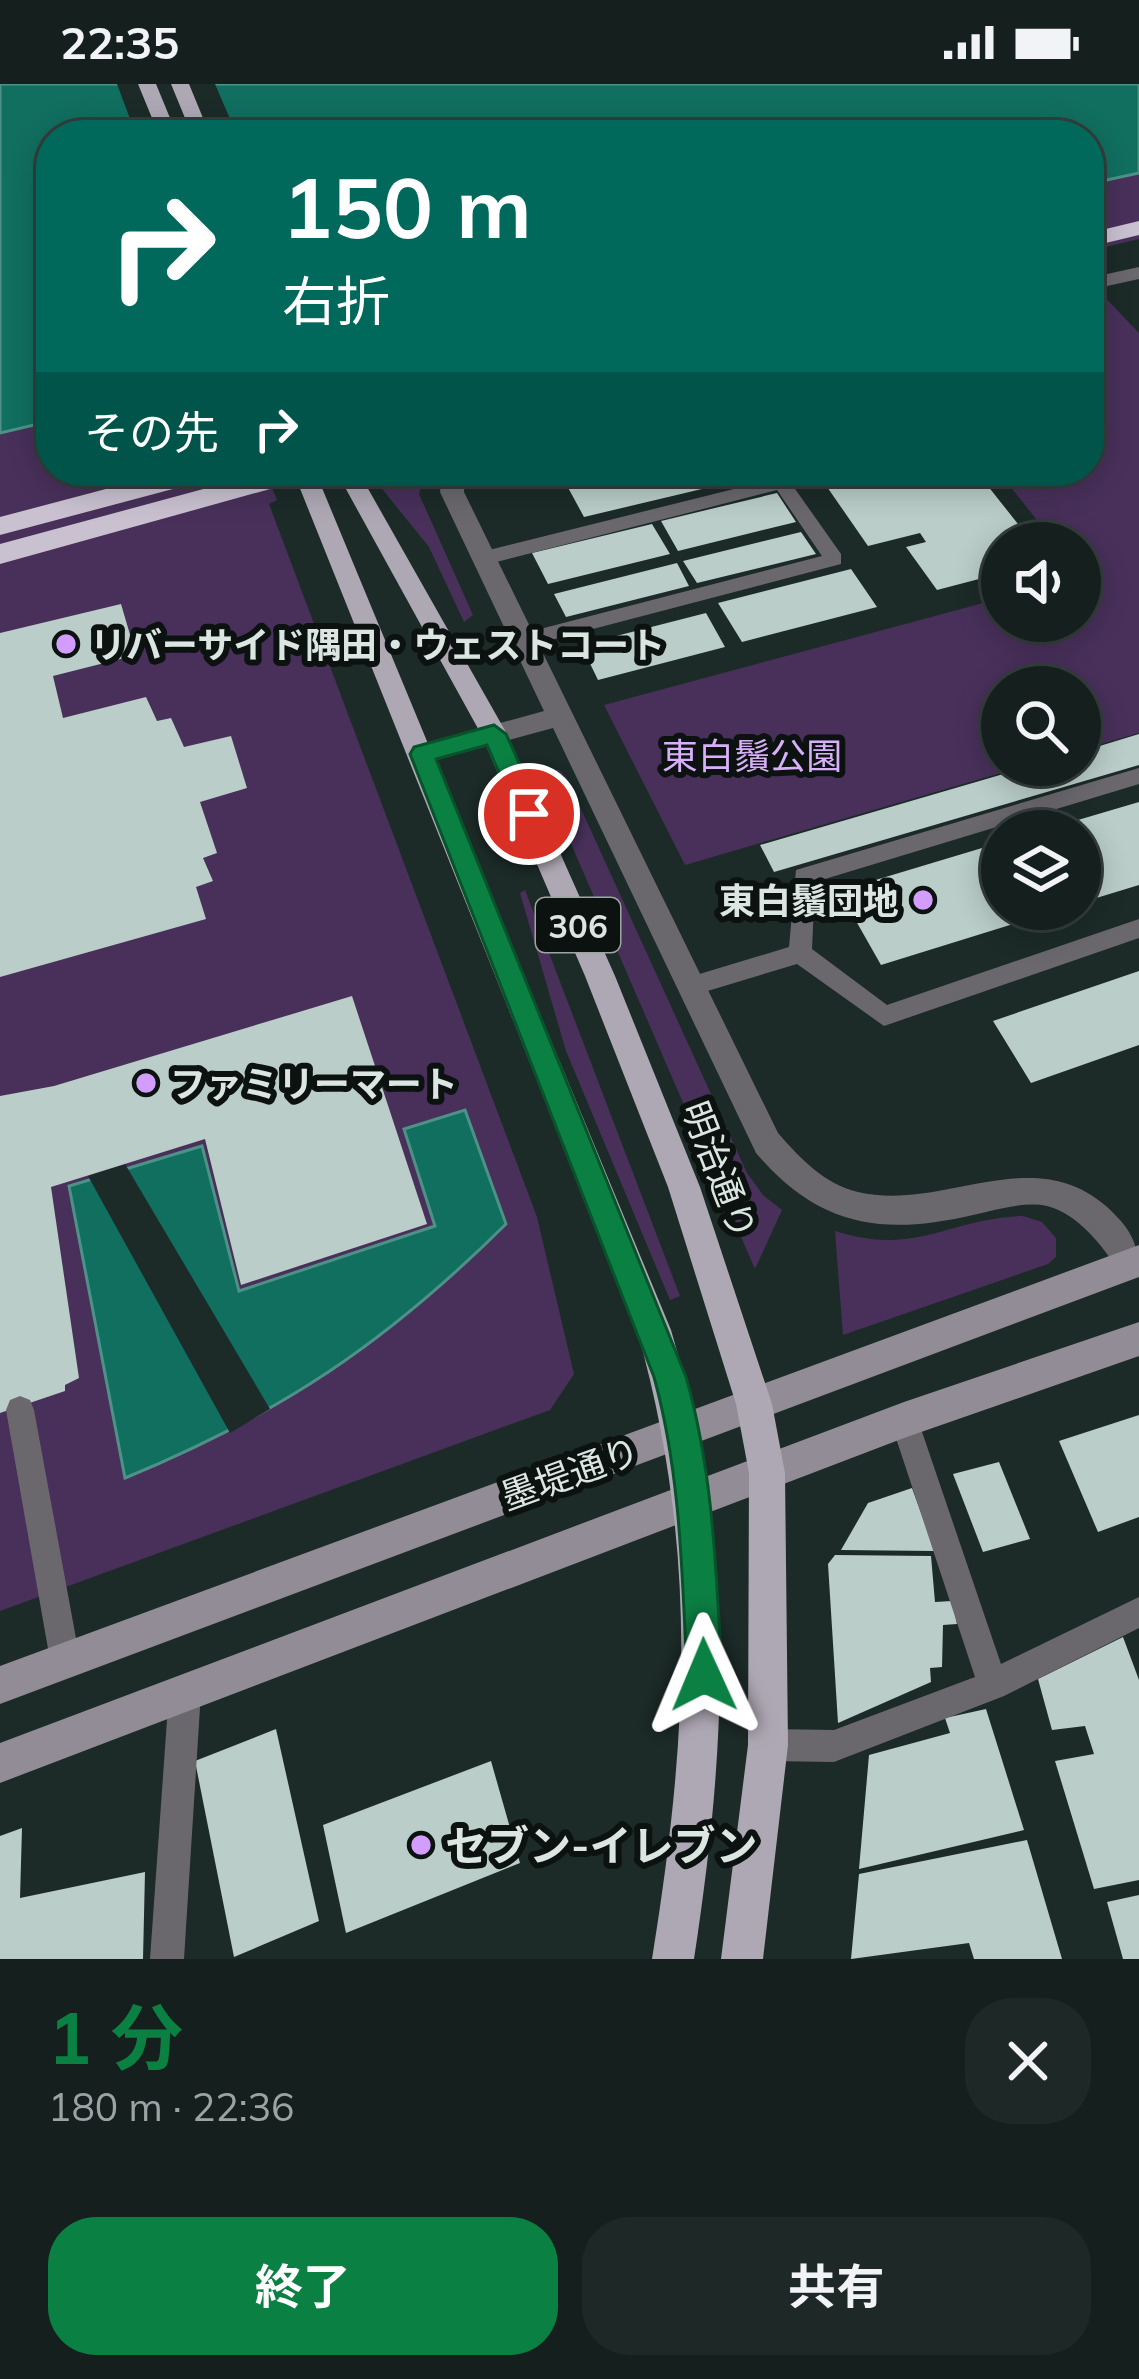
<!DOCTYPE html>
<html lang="ja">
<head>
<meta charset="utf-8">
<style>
  :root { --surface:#15201e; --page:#1e2827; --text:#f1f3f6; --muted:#9da3a4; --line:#343e3c; --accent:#0b8043 }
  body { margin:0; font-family:Mulish,"Noto Sans JP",sans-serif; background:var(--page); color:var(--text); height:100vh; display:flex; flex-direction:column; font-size:45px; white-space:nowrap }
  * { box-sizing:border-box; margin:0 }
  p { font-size:39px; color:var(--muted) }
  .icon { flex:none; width:66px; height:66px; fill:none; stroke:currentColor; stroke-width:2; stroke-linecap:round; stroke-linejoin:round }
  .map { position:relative; height:1875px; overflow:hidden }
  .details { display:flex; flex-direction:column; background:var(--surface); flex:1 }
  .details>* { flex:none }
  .hud { position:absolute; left:36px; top:36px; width:1068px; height:366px; border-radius:48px; box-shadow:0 6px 30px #0003,0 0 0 3px var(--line); background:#00695c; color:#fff; overflow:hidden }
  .tools { position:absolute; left:981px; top:438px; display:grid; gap:24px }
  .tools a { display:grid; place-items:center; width:120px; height:120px; border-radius:50%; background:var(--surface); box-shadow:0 6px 30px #0003,0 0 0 3px var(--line); font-size:60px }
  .pin { position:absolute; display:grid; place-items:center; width:102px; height:102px; color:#fff; margin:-51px; border:6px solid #fff; border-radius:50%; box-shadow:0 3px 12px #0007 }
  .me { position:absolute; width:132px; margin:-66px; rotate:359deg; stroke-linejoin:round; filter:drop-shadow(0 0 9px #0008) }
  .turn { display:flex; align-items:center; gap:42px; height:252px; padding:0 48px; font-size:54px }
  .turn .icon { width:156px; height:156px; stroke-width:2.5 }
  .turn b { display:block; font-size:84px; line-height:102px }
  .then { display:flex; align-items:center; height:114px; padding:0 48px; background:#0003; gap:24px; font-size:45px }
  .round { display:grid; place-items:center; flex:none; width:126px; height:126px; border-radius:48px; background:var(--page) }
  .overview { display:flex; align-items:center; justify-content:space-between; height:204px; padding:0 48px }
  h1 { font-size:72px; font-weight:700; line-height:90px; color:var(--accent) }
  .button { display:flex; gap:24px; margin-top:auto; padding:24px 48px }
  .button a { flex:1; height:138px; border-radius:48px; background:var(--accent); color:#fff; font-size:48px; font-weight:700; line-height:138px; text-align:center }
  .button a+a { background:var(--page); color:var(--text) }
  .status { display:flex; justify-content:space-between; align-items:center; height:84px; padding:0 60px; background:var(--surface); direction:ltr }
  .status svg { height:33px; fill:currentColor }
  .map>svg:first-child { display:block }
  .green { fill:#48305a }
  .water { fill:#116f60; stroke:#4e9287; stroke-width:3 }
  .pier { fill:#1c2b28 }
  .building { fill:#bacdc8 }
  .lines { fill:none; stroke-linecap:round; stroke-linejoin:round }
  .lane { fill:#6b686d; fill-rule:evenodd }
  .street { fill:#6b686d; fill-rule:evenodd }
  .secondary { fill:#918c95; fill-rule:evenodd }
  .primary { fill:#aea8b4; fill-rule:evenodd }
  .highway { fill:#c9c1d0; fill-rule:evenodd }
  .route { fill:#0b8043; stroke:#07532c; stroke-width:3 }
  .poi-dot { fill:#d29dfd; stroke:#0b1210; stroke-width:4.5 }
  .labels { text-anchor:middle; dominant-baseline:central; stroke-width:12; stroke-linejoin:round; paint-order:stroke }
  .shield { fill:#0b1210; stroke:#9da6a3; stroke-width:3 }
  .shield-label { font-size:33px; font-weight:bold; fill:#dbe5e2 }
  .poi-label { font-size:36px; font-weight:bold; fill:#dbe5e2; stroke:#0b1210; text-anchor:start }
  .park-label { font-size:36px; fill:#d8b0f9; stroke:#0b1210 }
  .street-label { font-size:36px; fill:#dbe5e2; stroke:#0b1210 }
  .near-poi-label { font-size:42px; font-weight:bold; fill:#dbe5e2; stroke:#0b1210; text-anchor:start }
</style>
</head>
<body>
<div class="status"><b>22:35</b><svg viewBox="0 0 49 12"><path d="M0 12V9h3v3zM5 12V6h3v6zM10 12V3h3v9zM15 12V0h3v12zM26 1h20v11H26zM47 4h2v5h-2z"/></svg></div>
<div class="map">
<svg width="1139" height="1875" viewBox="0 0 1139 1875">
  <rect width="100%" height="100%" fill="#1c2b28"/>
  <path class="green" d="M1139,89v66l-50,12v-67z
    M1098,206l41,43v400l-59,17v-63h-78v78h26l-343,100 -81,-160 398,-107v23h78v-78h-25l-57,-72h91v-178z
    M51,337v50h214l12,29 -8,4 268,713 37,157 -24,36 -550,201v-1178z
    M385,387h41l-7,23 54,121 -9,7 -35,-75 -58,-72z
    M548,685l11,1 8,8 180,395 16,22 19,15 -27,59 -212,-490z
    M525,806l155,406 -10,4 -104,-249 -46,-158z
    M1023,1132l19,6 14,16v19l-8,7 -205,71 -8,-104c81,26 114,-13 188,-15z"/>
  <path class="water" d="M0,0h1139v89l-50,11v-49h-1038v286l-51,12z
    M465,1026l41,114c-121,120 -226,190 -381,254l-56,-292 133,-40 37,145 196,-65 -31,-97z"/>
  <path class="pier" d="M117,0h98l22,51h-101z
    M125,1080l145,245 -40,24 -142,-257z"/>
  <path class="building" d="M559,387h210v2l-185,44z
    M816,387h160l57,72h-31v30l-65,17 -31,-43 20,-5 -6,-9 -52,13z
    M777,409l19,29 -118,29 -17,-30z
    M652,440l18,30 -122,30 -16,-31z
    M801,448l15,22 -119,29 -14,-22z
    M677,479l12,23 -123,31 -12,-23z
    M851,485l26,38 -135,35 -24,-39z
    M121,520l15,51 -83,21 10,42 83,-21 11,24 14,-3 13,29 47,-11 16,52 -47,14 17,51 -14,5 10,23 -17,6 10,32 -206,58v-344z
    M706,529l19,34 -127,33 -17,-35z
    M1139,650v31l-365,107 -14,-27 274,-80h46v-13z
    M1139,718v83l-59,18v-72l-36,-1z
    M1002,758v67l56,1 -177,55 -42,-74z
    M1139,887v74l-108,38 -38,-62z
    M352,912l75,228 -186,61 -36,-146 -154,48 28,191 -14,7v6l-65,22v-317l54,-10z
    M1139,1331v102l-41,15 -39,-91z
    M999,1378l31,77 -47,13 -30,-78z
    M912,1404l23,63 -94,-1 27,-47z
    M835,1471l96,1 4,46 17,-1 5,23 -14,1 -1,42 -12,1 1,14 -93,41 -10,-159z
    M1123,1553l16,43v200l-45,9 -39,-128 39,-7 -9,-28 -33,4 -14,-51z
    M986,1625l38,121 -165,39 10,-114 81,-22 -5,-15z
    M276,1645l43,192 -85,36 -39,-196z
    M491,1677l29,102 -174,70 -23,-108z
    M22,1744l-2,70 125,-26 -2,87h-143v-123z
    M1027,1756l35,119h-88l-5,-16 -118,16 8,-85z
    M1139,1811v64h-16l-16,-57z"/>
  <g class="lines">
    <path class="lane" d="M782,393l6,2 53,75v10l-317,83 -7,-2v-10l305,-79 -45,-66 -292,75 -10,-7 10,-7z
      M1139,684v16l-324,98 -3,67 75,56 252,-86v19l-255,88 -87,-62 -106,32 -8,-3 -4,-7 4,-7 106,-32 7,-77z
      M20,1312l10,4 4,10 46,250 -4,11 -11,4 -11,-4 -4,-11 -44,-250 4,-10z
      M904,1322l10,4 4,10 83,244 138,-67v31l-135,68 -170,66 -66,-1 -11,-5 -5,-11 5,-11 11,-5 66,1 141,-53 -85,-257 4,-10z
      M185,1592l11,5 5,11 -17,267h-34l19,-267 5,-11z"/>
    <path class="street" d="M1139,183v12l-50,11v-12z
      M443,387h22l-1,21 314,641c22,25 46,51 80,59 85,20 173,-51 248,14 25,23 33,37 33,70l-18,-2c-17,-26 -42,-60 -74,-68 -24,-5 -50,4 -74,9 -91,21 -154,12 -217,-62l-203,-425 -131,36 -9,-3 -4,-7 4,-7 131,-36 -104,-219z"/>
    <path class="secondary" d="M1139,1161v32l-1139,427v-38z
      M1139,1238v34l-235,82 -904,345v-40l904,-341z"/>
    <path class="primary" d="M138,0h18l21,51h-18z
      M171,0h18l21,51h-18z
      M293,387h22l356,859c65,219 57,406 23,629h-42c36,-223 47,-409 -15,-629z
      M336,387h22l149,263 108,242 85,211 72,217 13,69 3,272 -25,214h-42l27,-214 1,-272 -13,-69 -68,-217 -83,-211 -104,-242z"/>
    <path class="highway" d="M1139,137v14l-50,12v-14z
      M174,387h48l-4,6 -218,58v-18z
      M270,387h47l-4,6 -313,87v-20z"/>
  </g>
  <path class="route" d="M494,641l12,9 36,80 -4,7h-18l-33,-76 -51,14 250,618c28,98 30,197 36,298l-5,12 -13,5 -12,-5 -5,-12c-5,-101 -6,-200 -33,-298l-244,-623 4,-7z"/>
  <g class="poi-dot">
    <circle cx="66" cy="560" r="12"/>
    <circle cx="923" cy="816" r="12"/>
    <circle cx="146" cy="999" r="12"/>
    <circle cx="421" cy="1761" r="12"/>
  </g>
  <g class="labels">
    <rect class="shield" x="536" y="814" width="84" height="54" rx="9"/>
    <g class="shield-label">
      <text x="578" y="841">306</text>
    </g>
    <g class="poi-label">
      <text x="90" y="560">リバーサイド隅田・ウェストコート</text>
      <text x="899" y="816" text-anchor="end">東白鬚団地</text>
      <text x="170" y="999">ファミリーマート</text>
    </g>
    <g class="park-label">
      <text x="752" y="671">東白鬚公園</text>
    </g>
    <g class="street-label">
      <text transform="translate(720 1086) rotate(69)">明治通り</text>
      <text transform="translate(570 1389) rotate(-20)">墨堤通り</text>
    </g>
    <g class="near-poi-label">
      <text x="445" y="1761">セブン-イレブン</text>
    </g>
  </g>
</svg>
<div class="tools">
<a><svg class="icon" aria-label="sound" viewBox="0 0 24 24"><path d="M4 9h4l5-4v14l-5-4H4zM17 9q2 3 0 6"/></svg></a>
<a><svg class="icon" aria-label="search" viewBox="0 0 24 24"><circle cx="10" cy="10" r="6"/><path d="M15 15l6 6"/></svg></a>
<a><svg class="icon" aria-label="layers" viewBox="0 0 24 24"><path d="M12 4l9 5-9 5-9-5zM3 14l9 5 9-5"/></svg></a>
</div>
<div class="pin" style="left:529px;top:730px;background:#d93025"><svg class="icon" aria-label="arrive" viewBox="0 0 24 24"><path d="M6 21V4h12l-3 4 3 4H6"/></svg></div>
<svg class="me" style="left:704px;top:1591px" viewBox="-20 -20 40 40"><path d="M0-17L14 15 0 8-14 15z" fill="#0b8043" stroke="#fff" stroke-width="4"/></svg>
<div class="hud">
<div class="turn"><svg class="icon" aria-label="right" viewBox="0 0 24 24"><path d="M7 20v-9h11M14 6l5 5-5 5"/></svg><div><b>150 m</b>右折</div></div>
<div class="then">その先<svg class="icon" aria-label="right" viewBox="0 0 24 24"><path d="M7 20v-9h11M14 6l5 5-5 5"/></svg></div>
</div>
</div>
<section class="details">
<div class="overview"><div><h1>1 分</h1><p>180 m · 22:36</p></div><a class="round"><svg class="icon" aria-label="close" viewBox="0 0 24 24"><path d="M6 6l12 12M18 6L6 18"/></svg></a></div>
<div class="button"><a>終了</a><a>共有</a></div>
</section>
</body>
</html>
